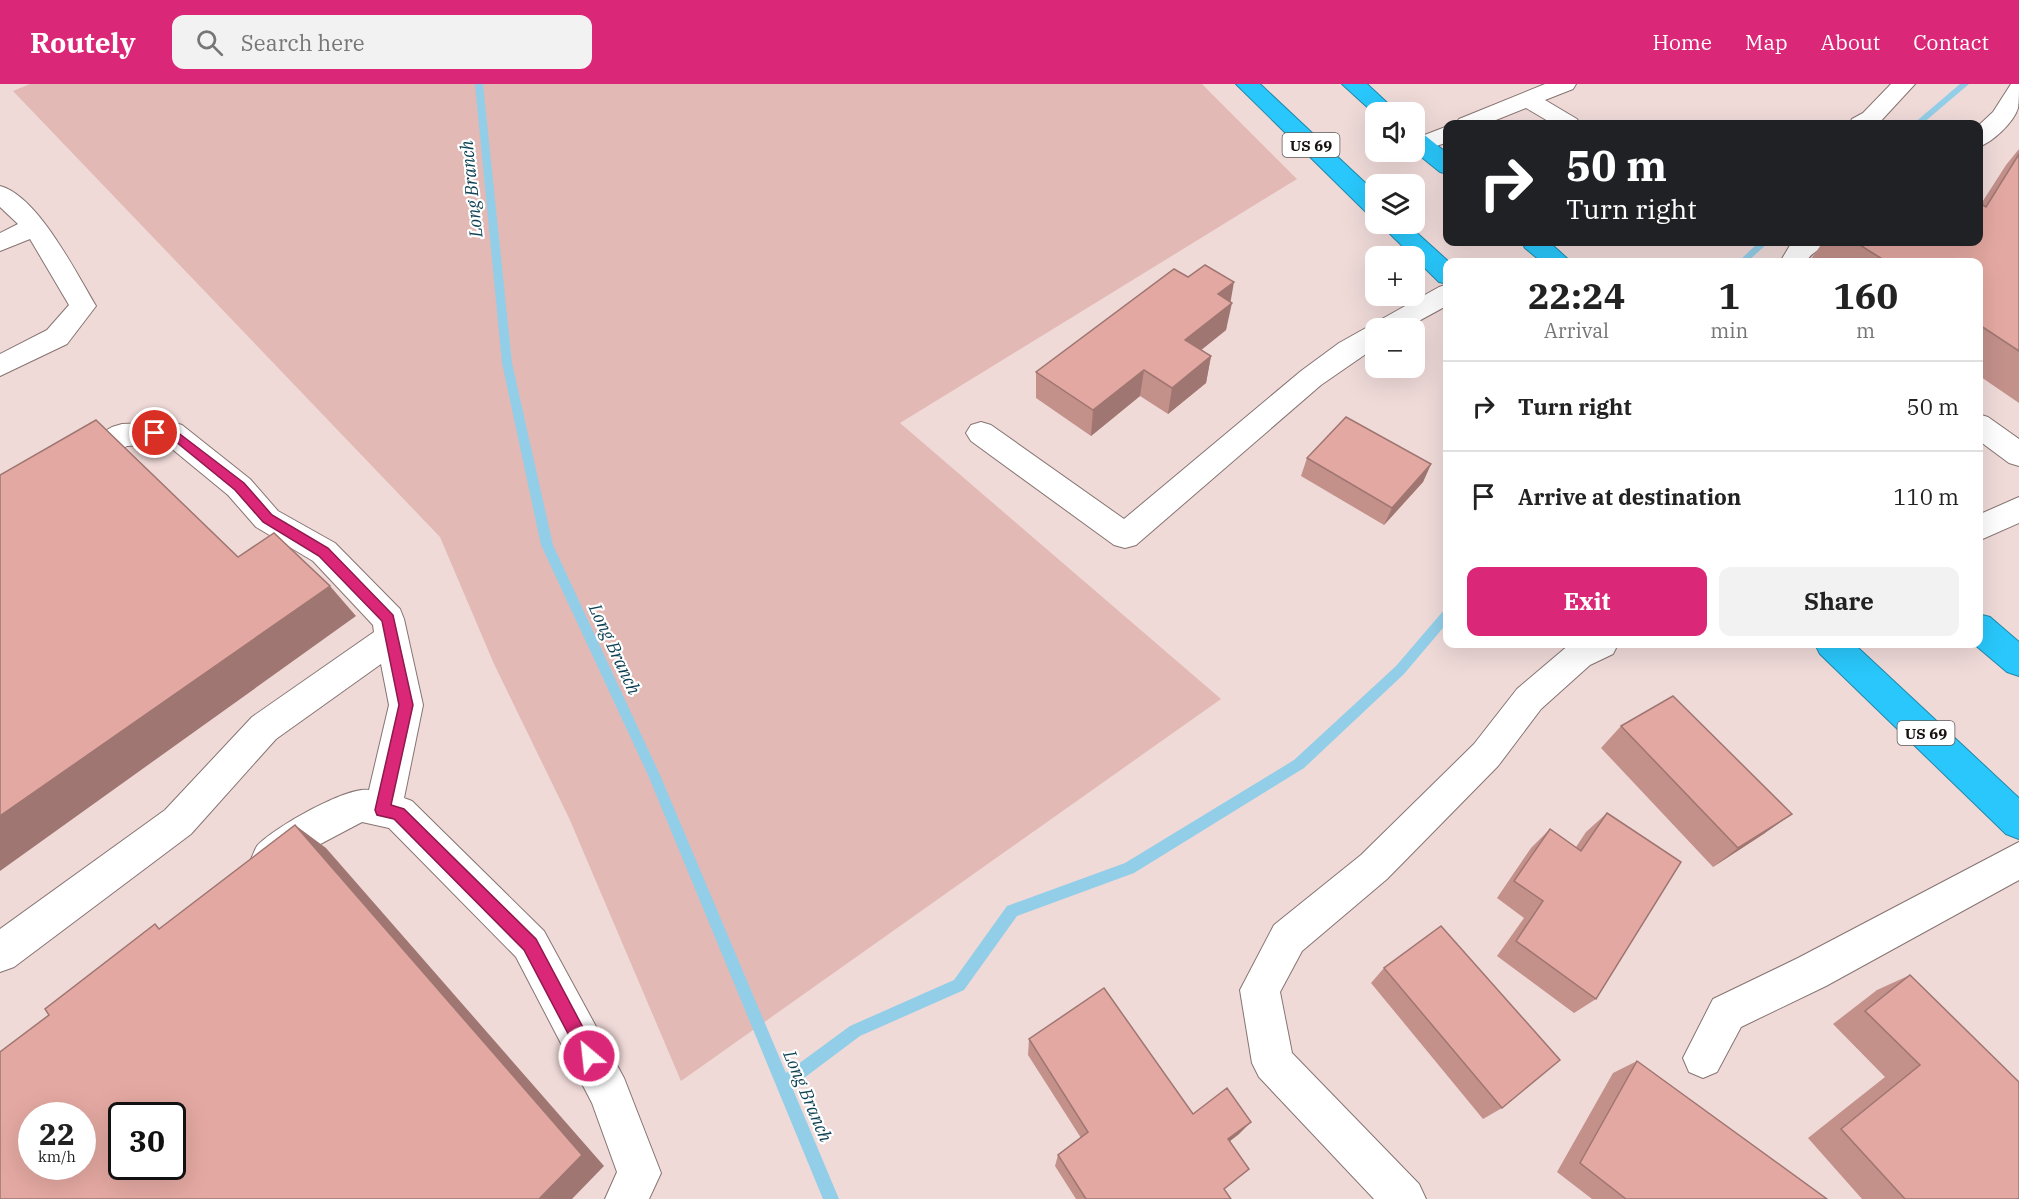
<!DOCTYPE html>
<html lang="en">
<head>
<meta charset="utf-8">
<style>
  :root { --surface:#fff; --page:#f2f2f2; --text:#222; --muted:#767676; --line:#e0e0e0; --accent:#db2777 }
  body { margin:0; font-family:"IBM Plex Serif",serif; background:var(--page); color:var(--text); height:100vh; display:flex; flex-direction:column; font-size:22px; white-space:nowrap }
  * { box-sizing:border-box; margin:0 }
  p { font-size:20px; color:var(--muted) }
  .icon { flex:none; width:33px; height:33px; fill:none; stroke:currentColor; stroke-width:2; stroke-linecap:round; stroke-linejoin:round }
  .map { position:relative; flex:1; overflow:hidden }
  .details { position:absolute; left:1443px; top:174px; width:540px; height:390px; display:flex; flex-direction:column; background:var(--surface); border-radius:12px; box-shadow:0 6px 24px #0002 }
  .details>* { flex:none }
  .top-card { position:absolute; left:1443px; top:36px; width:540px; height:126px; border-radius:12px; box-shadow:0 6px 24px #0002; background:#202124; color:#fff; overflow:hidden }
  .tools { position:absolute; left:1365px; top:18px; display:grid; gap:12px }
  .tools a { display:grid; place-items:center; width:60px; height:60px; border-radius:12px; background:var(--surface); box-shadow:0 6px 24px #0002; font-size:30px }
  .speed { position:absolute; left:18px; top:1018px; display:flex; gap:12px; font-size:30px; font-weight:700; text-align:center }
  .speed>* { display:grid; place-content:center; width:78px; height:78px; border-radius:50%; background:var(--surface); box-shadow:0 6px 24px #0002; line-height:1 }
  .speed small { font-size:15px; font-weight:400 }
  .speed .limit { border:3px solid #111; border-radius:9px; background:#fff; color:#111 }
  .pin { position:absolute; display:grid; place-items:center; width:51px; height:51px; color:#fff; margin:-26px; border:3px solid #fff; border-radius:50%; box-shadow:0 2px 6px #0007 }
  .me { position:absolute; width:66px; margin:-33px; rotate:332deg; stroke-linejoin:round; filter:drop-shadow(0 0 4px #0008) }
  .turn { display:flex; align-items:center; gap:21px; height:126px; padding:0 24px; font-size:27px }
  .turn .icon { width:78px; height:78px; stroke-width:2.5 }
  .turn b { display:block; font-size:42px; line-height:51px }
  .eta { display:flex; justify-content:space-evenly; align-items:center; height:102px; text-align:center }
  .eta b { font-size:36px; font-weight:800; line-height:42px }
  .button { display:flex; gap:12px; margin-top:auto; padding:12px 24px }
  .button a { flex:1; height:69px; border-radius:12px; background:var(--accent); color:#fff; font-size:24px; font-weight:800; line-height:69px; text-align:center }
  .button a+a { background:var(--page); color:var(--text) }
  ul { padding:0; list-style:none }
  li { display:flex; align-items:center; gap:18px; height:90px; padding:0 24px; border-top:2px solid var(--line) }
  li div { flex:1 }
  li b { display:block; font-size:22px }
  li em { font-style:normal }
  header { display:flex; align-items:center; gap:36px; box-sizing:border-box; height:84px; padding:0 30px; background:var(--accent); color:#fff }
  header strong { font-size:28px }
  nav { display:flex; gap:33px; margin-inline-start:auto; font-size:21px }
  .search { width:420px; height:54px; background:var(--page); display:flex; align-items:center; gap:15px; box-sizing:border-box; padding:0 21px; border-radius:12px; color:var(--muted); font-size:22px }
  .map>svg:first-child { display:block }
  .green { fill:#e2b9b4 }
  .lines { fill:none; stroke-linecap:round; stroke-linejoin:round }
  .stream { fill:#93cee8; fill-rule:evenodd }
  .minor-casing { stroke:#867472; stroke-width:2 }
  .highway-casing { stroke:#2388a9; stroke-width:2 }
  .minor { fill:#fff; fill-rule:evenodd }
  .highway { fill:#29c7fb; fill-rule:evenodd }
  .wall { fill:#c3908a }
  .shaded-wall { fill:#9f7671 }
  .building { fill:#e3a8a1; stroke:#9f7671; stroke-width:1.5; fill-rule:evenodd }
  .route { fill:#db2777; stroke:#8e194d; stroke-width:1.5 }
  .labels { text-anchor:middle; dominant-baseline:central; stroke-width:4.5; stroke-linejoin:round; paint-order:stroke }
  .shield { fill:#fff; stroke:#5d5958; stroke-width:1.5 }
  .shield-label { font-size:15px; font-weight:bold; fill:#181211 }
  .water-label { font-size:18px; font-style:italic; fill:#0e4154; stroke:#fff }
</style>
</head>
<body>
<header>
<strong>Routely</strong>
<div class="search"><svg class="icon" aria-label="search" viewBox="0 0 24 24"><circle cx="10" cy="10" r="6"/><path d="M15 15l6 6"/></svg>Search here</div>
<nav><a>Home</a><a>Map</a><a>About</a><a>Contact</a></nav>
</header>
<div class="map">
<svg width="2019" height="1115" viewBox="0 0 2019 1115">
  <rect width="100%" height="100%" fill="#efdad8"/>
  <path class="green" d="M30,0h1172l95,95 -397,244 321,276 -540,382 -112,-263 -75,-154 -54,-127 -427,-446z"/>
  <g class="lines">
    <path class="stream" d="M475,0h8l29,279 41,182 107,230 126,298 64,-47 104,-46 53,-74 118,-43 169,-103 102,-94 48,-56 4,-2v14l-44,52 -100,94 -170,105 -117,43 -53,74 -104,46 -68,51 47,112h-16l-175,-424 -107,-230 -39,-182z
      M1960,0h9l-47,40h-9z
      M1759,158h10l-22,20h-9z"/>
    <g class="minor-casing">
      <path id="minor" d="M1545,0h31l-3,5 -28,11 32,19 3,5h-27l-27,-16 -40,16h-31l4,-5z
        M1891,0h24l-36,39 -30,1 3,-5 11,-6z
        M2011,0h8c0,7 0,17 -1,24 -4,14 -26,35 -40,39v-21l15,-14z
        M1448,42v16l-26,9 -8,-2v-10z
        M0,102c38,10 76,87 96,120l-29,38 -67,32v-22l47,-24 22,-25 -39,-66 -30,12v-18l18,-9 -18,-17z
        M1792,158h34c-6,9 -15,10 -20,20h-26z
        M1448,200v21l-42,23h-30v19l-55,38 -185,160 -11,3 -11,-3 -143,-104 -5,-8 5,-8 10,-3 10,3 133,94 177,-148 38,-28 100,-56z
        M1978,330l10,3 31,22v27l-10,-3 -31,-23z
        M172,338l10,3 68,54 28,32 57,32 65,66 4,10 19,86 -19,93 8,3 132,130 80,147 37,95 -12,26h-44l12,-27 -25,-69 -76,-146 -127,-129 -27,-6 -53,28 -26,21 -13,6 -13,-6 -6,-12c2,-4 4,-10 6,-13 16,-18 90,-60 112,-56l20,-85 -8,-41 -105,75 -85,95 -177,133 -14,5v-43l165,-119 87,-93 122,-85 -1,-7 -60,-64 -57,-34 -28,-32 -62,-51 -39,2 -116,69 -11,4v-27l112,-65 10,-3z
        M2019,413v26l-41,18v-26z
        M1570,560h48l-5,10 -23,11 -49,44 -43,57 -111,113 -85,72 -22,41 12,61 127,131 7,15h-52l-115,-122 -7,-14 -12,-73 34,-65 87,-70 113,-111 43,-55z
        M2019,758v38l-193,106 -85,41 -24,45 -14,6 -14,-6 -6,-14 30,-59 85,-41z"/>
    </g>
    <g class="highway-casing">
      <path id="highway" d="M1236,0h24l116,109v22l-9,-2z
        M1342,0h25l30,28h-21v3z
        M1414,47l8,2 26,21v20l-8,-2 -26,-21z
        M1380,140h27l42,38 -1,22 -9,-2z
        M1522,158h27l22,20h-29l-17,-14z
        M1978,530l12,3 29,25v34l-12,-4 -33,-28h4z
        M1815,560h39l165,154v41l-13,-5 -186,-180z"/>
    </g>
    <use href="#minor" class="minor"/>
    <use href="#highway" class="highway"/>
  </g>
  <path class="wall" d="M2019,65v254l-41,-28v-113h-162l-5,-3 12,-17h155l3,-38 25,-39z
    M1230,218l-4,28 -25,20 10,6 -5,27 -38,31 -28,-18 -49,40 -55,-38v-26z
    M1307,374l124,6 -8,18 -39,43 -83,-49z
    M1621,642l144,107 -52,34 -112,-119z
    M1607,729l-11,186 -22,14 -77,-57 27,-38 -27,-20 34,-50 19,-19 26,18 10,-15z
    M1384,884l118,140 -19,11 -112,-136z
    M1910,891l109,224h-157l-54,-61 77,-61 -52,-53 44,-34z
    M1029,955l210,95 -9,7 7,38 -13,10 7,10h-155l-21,-33 3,-11 23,-17 -53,-83z
    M1637,977l190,138h-235l-35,-27 56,-99z"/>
  <path class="shaded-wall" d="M1234,198l-4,23 2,-2 -6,27 -46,37 5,-27 33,-46z
    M1211,272l-5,27 -38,31 4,-26z
    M1144,286l-4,26 -49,40 2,-26z
    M1431,380l-8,18 -39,43 8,-17z
    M330,502l26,30 -356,255v-55z
    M1792,730l-27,19 -52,34 25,-19z
    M295,741l31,23 278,318 -32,33h-33z
    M1251,1038l-12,12 -22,17 11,-12z"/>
  <path class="building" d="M2019,70v197l-41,-27v-62h-91l-32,-20h123v-40l8,5z
    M1205,181l29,17 -16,12 14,9 -47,37 26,16 -39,32 -28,-18 -51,40 -57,-38 138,-103 14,8z
    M1346,333l85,47 -39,44 -85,-50z
    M96,336l142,137 36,-24 56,53 -330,230v-341z
    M1673,612l119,118 -54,34 -117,-122z
    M1607,729l74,49 -85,137 -80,-58 27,-40 -29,-20 36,-52 31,22z
    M295,741l287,330 -43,44h-539v-147l49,-37 -4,-6 110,-85 4,5zM32,1032h50v51h-50zM122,1032h50v51h-50z
    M1441,842l119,134 -58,48 -118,-140z
    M1910,891l109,107v117h-114l-64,-70 79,-64 -55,-54z
    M1104,904l89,126 34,-26 24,34 -23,17 21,30 -25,20 7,10h-145l-28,-44 30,-23 -59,-93z
    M1637,977l190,138h-201l-46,-36z"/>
  <path class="route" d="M172,344l72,55 28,32 56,33 65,67 20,90 -22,100 13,4 132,130 59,111 3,6 -3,6 -6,3 -6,-3 -59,-112 -130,-131 -17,-4 -2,-5 24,-105 -17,-84 -63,-65 -56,-34 -28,-32 -65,-53 -15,1 -6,-5 6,-4z"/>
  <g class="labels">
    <g class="shield">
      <rect x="1282.5" y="49" width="57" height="24" rx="4.5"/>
      <rect x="1897.5" y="637" width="57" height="24" rx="4.5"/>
    </g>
    <g class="shield-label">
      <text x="1311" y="61">US 69</text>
      <text x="1926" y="649">US 69</text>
    </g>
    <g class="water-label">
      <text transform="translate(471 105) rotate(-96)">Long Branch</text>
      <text transform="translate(615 565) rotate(65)">Long Branch</text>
      <text transform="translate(808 1012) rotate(67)">Long Branch</text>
    </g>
  </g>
</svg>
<div class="tools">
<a><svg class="icon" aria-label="sound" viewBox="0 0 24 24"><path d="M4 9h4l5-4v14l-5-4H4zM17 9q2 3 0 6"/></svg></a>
<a><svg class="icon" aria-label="layers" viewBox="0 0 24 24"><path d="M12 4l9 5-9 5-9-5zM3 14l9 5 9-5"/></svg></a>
<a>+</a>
<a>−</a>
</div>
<div class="speed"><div>22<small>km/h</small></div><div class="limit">30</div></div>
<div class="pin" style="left:155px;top:349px;background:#d93025"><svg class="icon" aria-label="arrive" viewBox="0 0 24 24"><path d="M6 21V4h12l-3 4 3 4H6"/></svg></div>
<svg class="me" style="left:589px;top:972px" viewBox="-20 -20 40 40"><circle r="17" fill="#db2777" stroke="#fff" stroke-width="3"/><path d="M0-11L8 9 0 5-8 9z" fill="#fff"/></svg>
<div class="top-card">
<div class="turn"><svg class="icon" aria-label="right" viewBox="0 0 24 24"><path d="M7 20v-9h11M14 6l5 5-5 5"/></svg><div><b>50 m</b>Turn right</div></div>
</div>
<section class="details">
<div class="eta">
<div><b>22:24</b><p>Arrival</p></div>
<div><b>1</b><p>min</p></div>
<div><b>160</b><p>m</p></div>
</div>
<ul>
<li><svg class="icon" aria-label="right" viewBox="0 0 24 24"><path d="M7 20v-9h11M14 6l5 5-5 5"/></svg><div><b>Turn right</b></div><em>50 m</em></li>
<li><svg class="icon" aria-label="arrive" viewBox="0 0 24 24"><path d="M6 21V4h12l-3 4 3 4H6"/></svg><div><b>Arrive at destination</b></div><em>110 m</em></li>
</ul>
<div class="button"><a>Exit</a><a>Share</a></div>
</section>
</div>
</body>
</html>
